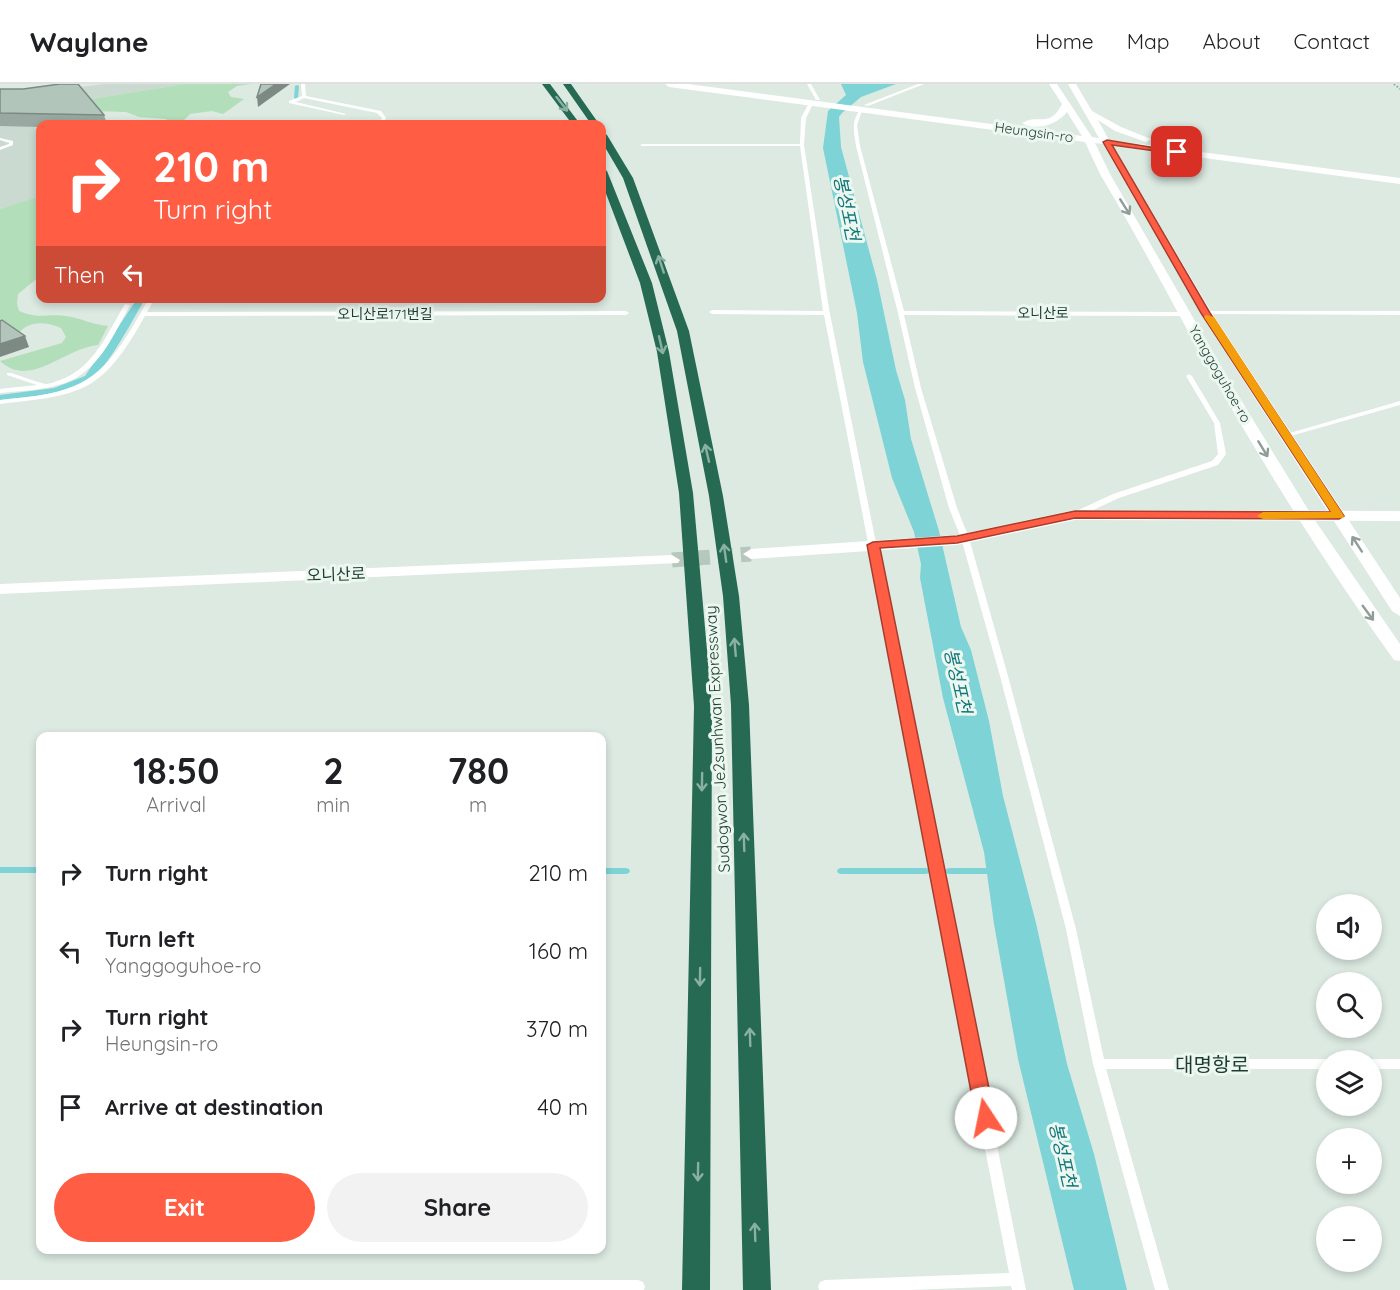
<!DOCTYPE html>
<html lang="en">
<head>
<meta charset="utf-8">
<style>
  :root { --surface:#fff; --page:#f2f2f2; --text:#202124; --muted:#757577; --line:#e0e0e0; --accent:#ff5e45 }
  body { margin:0; font-family:Quicksand,"Noto Sans KR",sans-serif; background:var(--page); color:var(--text); height:100vh; display:flex; flex-direction:column; font-size:22px; white-space:nowrap }
  * { box-sizing:border-box; margin:0 }
  p { font-size:20px; color:var(--muted) }
  .icon { flex:none; width:33px; height:33px; fill:none; stroke:currentColor; stroke-width:2; stroke-linecap:round; stroke-linejoin:round }
  .map { position:relative; flex:1; overflow:hidden }
  .drawer { position:absolute; left:36px; top:648px; width:570px; height:522px; display:flex; flex-direction:column; background:var(--surface); border-radius:12px; box-shadow:0 3px 9px #0003 }
  .drawer>* { flex:none }
  .banner { position:absolute; left:36px; top:36px; width:570px; height:183px; border-radius:12px; box-shadow:0 3px 9px #0003; background:#ff5e45; color:#fff; overflow:hidden }
  .controls { position:absolute; left:1316px; top:810px; display:grid; gap:12px }
  .controls a { display:grid; place-items:center; width:66px; height:66px; border-radius:50%; background:var(--surface); box-shadow:0 3px 9px #0003; font-size:30px }
  .pin { position:absolute; display:grid; place-items:center; width:51px; height:51px; color:#fff; margin:-26px; border-radius:12px; box-shadow:0 3px 9px #0006 }
  .me { position:absolute; width:66px; margin:-33px; rotate:349deg; stroke-linejoin:round; filter:drop-shadow(0 0 4px #0008) }
  .turn { display:flex; align-items:center; gap:21px; height:126px; padding:0 18px; font-size:27px }
  .turn .icon { width:78px; height:78px; stroke-width:2.5 }
  .turn b { display:block; font-size:42px; line-height:51px }
  .then { display:flex; align-items:center; height:57px; padding:0 18px; background:#0003; gap:12px; font-size:22px }
  .eta { display:flex; justify-content:space-evenly; align-items:center; height:102px; text-align:center }
  .eta b { font-size:36px; font-weight:700; line-height:42px }
  .primary-button { display:flex; gap:12px; margin-top:auto; padding:12px 18px }
  .primary-button a { flex:1; height:69px; border-radius:36px; background:var(--accent); color:#fff; font-size:24px; font-weight:700; line-height:69px; text-align:center }
  .primary-button a+a { background:var(--page); color:var(--text) }
  ul { padding:0; list-style:none }
  li { display:flex; align-items:center; gap:18px; height:78px; padding:0 18px }
  li div { flex:1 }
  li b { display:block; font-size:22px }
  li em { font-style:normal }
  header { display:flex; align-items:center; gap:36px; box-sizing:border-box; height:84px; padding:0 30px; background:var(--surface); border-bottom:2px solid var(--line) }
  header strong { font-size:28px }
  nav { display:flex; gap:33px; margin-inline-start:auto; font-size:21px }
  .map>svg:first-child { display:block }
  .built { fill:#cadad1 }
  .green { fill:#b2deb9 }
  .water { fill:#7dd3d6 }
  .lines { fill:none; stroke-linecap:round; stroke-linejoin:round }
  .stream { fill:#7dd3d6; fill-rule:evenodd }
  .street-tunnel { stroke:#b6c7be; stroke-width:15; stroke-dasharray:15 8; stroke-linecap:butt }
  .path { stroke:#79b199; stroke-width:2; stroke-dasharray:1.5 2; stroke-linecap:butt }
  .lane { fill:#fff; fill-rule:evenodd }
  .street { fill:#fff; fill-rule:evenodd }
  .secondary { fill:#fff; fill-rule:evenodd }
  .highway { fill:#266a54; fill-rule:evenodd }
  .wall { fill:#98a9a1 }
  .shaded-wall { fill:#7c8a83 }
  .building { fill:#b1c5bb; stroke:#7c8a83; stroke-width:1.5 }
  .oneway { stroke:#89b0a2 }
  .oneway2 { stroke:#8e9d97 }
  .route { fill:#ff5e45; stroke:#a63d2d; stroke-width:1.5 }
  .slow { fill:#f59e0b }
  .labels { text-anchor:middle; dominant-baseline:central; stroke-width:6; stroke-linejoin:round; paint-order:stroke }
  .far-street-label { font-size:14px; fill:#1d3b2f; stroke:#ecf7f0 }
  .street-label { font-size:16px; fill:#1d3b2f; stroke:#ecf7f0 }
  .water-label { font-size:18px; font-style:italic; fill:#12767c; stroke:#ecf7f0 }
  .near-street-label { font-size:20px; fill:#1d3b2f; stroke:#ecf7f0 }
</style>
</head>
<body>
<header>
<strong>Waylane</strong>
<nav><a>Home</a><a>Map</a><a>About</a><a>Contact</a></nav>
</header>
<div class="map">
<svg width="1400" height="1206" viewBox="0 0 1400 1206">
  <rect width="100%" height="100%" fill="#dceae2"/>
  <path class="built" d="M104,0h81l-157,25 56,10 27,1 5,4h-76v72l-40,13v-112z"/>
  <path class="green" d="M185,0h66l-14,2 -9,6 3,5 13,2 -21,15 -11,-3 -22,3 -10,10h-11l-3,-5 -27,-2 -13,-5 -97,-3z
    M40,112v80l-22,18 -1,10 2,7c21,9 28,2 47,5 15,2 27,9 42,10l-10,19c-36,4 -67,44 -98,16l62,-18 4,-6 -5,-9c-14,-6 -32,-8 -42,5l-19,-8v-116z"/>
  <path class="water" d="M841,0h55l-35,13 -19,16 -3,4 2,30 36,133 19,90 9,30 6,39 28,92 22,96 10,23 18,71 14,75 33,127 31,141 27,90 33,136h-53l-56,-231 -24,-135 -10,-72 -41,-154 -23,-120 1,-14 -7,-32 -22,-54 -29,-116 -6,-49 -34,-165 5,-37 18,-16z
    M137,215h8c-12,20 -34,63 -51,77 -25,19 -64,20 -94,24v-5l54,-7 31,-12z"/>
  <g class="lines">
    <path class="stream" d="M297,1l2,1 -1,12 -2,1 -2,-1 1,-12z
      M0,783h40v6h-40z
      M602,784h24l3,1 1,2 -1,2 -3,1h-24z
      M841,784h85l3,1 1,2 -1,2 -3,1h-85l-3,-1 -1,-2 1,-2z
      M949,784h47l3,1 1,2 -1,2 -3,1h-47l-3,-1 -1,-2 1,-2z"/>
    <path class="street-tunnel" d="M672,476l79,-6"/>
    <path class="path" d="M1394,0l6,5"/>
    <path class="lane" d="M301,0h4l1,12 75,15 5,7 -3,6h-4l3,-6 -5,-5 -73,-15 -8,4 50,12 -2,1 -55,-12v-2l13,-5z
      M807,0h4l9,16h-4z
      M918,0h6l-56,22 -4,-1z
      M809,19l4,1 -7,14 -2,27 25,164 197,981h-14l-1,-4 -101,4h-91l-1,-3 2,-5 5,-2 184,-7 -185,-958 -112,-1 -3,-2 3,-2 111,1 -23,-165h-158l-2,-1 2,-1h158l1,-26z
      M860,26l2,1 -5,14 3,21 44,165 281,1 3,2 -3,2 -281,-1 17,73 36,120 12,30 39,138 68,253 28,130h222l4,1h-4v9h-220l63,221h-14l-62,-226 -27,-135 -66,-253 -39,-138 -12,-30 -34,-120 -17,-75 -42,-167c-2,-14 -5,-25 4,-36z
      M0,54l13,3v4l-13,5v-3l9,-3v-1l-9,-3z
      M149,214h6l-8,14 479,-1 3,2 -3,2 -481,1c-14,24 -30,53 -55,68 -26,15 -60,16 -90,20v-4c25,-3 51,-4 74,-14 36,-14 56,-55 75,-88z
      M125,220l5,1c-16,29 -31,66 -65,78 -21,7 -43,8 -65,10v-4l37,-4 -30,-10v-2h4c10,3 27,10 35,11 5,0 10,-3 14,-4 34,-12 48,-48 65,-76z
      M1206,227h194v4l-196,-1v-2z
      M1189,290l3,2 28,47 6,31 -8,11 -99,33 -41,19h-6v-4l41,-19 99,-33 6,-7 -4,-31 -28,-47z
      M1400,317v4l-113,32h-4l-2,-1 2,-1z
      M1371,975h29v10h-29v-9h-4z
      M0,1196h638l5,2 2,5 -1,3h-644z"/>
    <path class="street" d="M1075,426l325,1v10l-325,-1 -118,25 -206,14 -8,-5 8,-5 206,-14z
      M672,471l8,5 -2,3 -678,31v-10z"/>
    <path class="secondary" d="M665,0h23l394,52 -15,-24c-9,12 -31,20 -45,11 17,-10 27,6 40,-19l-13,-20h8l35,53 7,1 -31,-54h8l16,27 29,16 30,12 -5,3 -31,-11 -17,-11 11,20 291,38v6l-287,-38 99,167 188,285v18l-8,-5 -192,-298 -97,-169 -8,-1 15,31 126,218 76,124 88,128v17l-6,-1c-62,-86 -119,-176 -172,-268 -41,-72 -79,-146 -122,-218l-15,-32 -416,-55z"/>
    <path class="highway" d="M542,0h8l30,40h-8z
      M563,0h8l28,40h-8z
      M602,48l5,3 26,43 56,153 34,165 16,100 10,109 22,585h-28l-12,-585 -8,-109 -14,-100 -32,-165 -54,-153 -21,-36z
      M602,84l5,3 45,112 17,69 24,141 19,213 -2,584h-28l12,-584 -15,-213 -22,-141 -17,-69 -38,-100z"/>
  </g>
  <path class="wall" d="M0,5l104,26 3,9h-67v3l-40,-1z"/>
  <path class="shaded-wall" d="M276,0h14l-32,23 -1,-10z
    M25,252l4,11 -29,10v-13z"/>
  <path class="building" d="M60,0h18l26,31 -104,-2v-24h23z
    M261,0h15l-19,13z
    M2,236l23,16 -25,8v-23z"/>
  <defs><path id="oneway-shaft" d="M-6 0H5M1.5-3L5.5 0L1.5 3" fill="none" stroke-width="1.6" stroke-linecap="round" stroke-linejoin="round" transform="scale(1.5)"/></defs>
  <g class="oneway">
    <use href="#oneway-shaft" transform="translate(562 20) rotate(52)"/>
    <use href="#oneway-shaft" transform="translate(661 180) rotate(-108)"/>
    <use href="#oneway-shaft" transform="translate(661 261) rotate(77)"/>
    <use href="#oneway-shaft" transform="translate(707 369) rotate(-103)"/>
    <use href="#oneway-shaft" transform="translate(725 469) rotate(-98)"/>
    <use href="#oneway-shaft" transform="translate(735 563) rotate(-95)"/>
    <use href="#oneway-shaft" transform="translate(702 698) rotate(91)"/>
    <use href="#oneway-shaft" transform="translate(744 758) rotate(-92)"/>
    <use href="#oneway-shaft" transform="translate(700 893) rotate(91)"/>
    <use href="#oneway-shaft" transform="translate(750 953) rotate(-92)"/>
    <use href="#oneway-shaft" transform="translate(698 1088) rotate(91)"/>
    <use href="#oneway-shaft" transform="translate(755 1148) rotate(-92)"/>
  </g>
  <g class="oneway2">
    <use href="#oneway-shaft" transform="translate(1125 123) rotate(58)"/>
    <use href="#oneway-shaft" transform="translate(1263 365) rotate(59)"/>
    <use href="#oneway-shaft" transform="translate(1357 460) rotate(-123)"/>
    <use href="#oneway-shaft" transform="translate(1368 529) rotate(54)"/>
  </g>
  <path class="route" d="M1107,56l73,12 -3,2 -65,-9 98,168 134,203 -5,3 -264,-1 -118,25 -77,5 115,570 -3,6 -6,3 -7,-3 -3,-6 -109,-573 6,-3 84,-6 118,-25 256,1 -130,-199 -98,-171z"/>
  <path class="slow" d="M1206,231l8,2 130,199 -1,2 -80,1 -6,-3 6,-4h68l-127,-195z"/>
  <g class="labels">
    <g class="far-street-label">
      <text transform="translate(1034 48) rotate(8)">Heungsin-ro</text>
      <text x="1043" y="229">오니산로</text>
      <text x="385" y="230">오니산로171번길</text>
      <text transform="translate(1220 290) rotate(60)">Yanggoguhoe-ro</text>
    </g>
    <g class="street-label">
      <text transform="translate(336 490) rotate(-2)">오니산로</text>
      <text transform="translate(717 655) rotate(-93)">Sudogwon Je2sunhwan Expressway</text>
    </g>
    <g class="water-label">
      <text transform="translate(847 124) rotate(78)">봉성포천</text>
      <text transform="translate(958 597) rotate(77)">봉성포천</text>
      <text transform="translate(1063 1071) rotate(77)">봉성포천</text>
    </g>
    <g class="near-street-label">
      <text x="1212" y="980">대명항로</text>
    </g>
  </g>
</svg>
<div class="controls">
<a><svg class="icon" aria-label="sound" viewBox="0 0 24 24"><path d="M4 9h4l5-4v14l-5-4H4zM17 9q2 3 0 6"/></svg></a>
<a><svg class="icon" aria-label="search" viewBox="0 0 24 24"><circle cx="10" cy="10" r="6"/><path d="M15 15l6 6"/></svg></a>
<a><svg class="icon" aria-label="layers" viewBox="0 0 24 24"><path d="M12 4l9 5-9 5-9-5zM3 14l9 5 9-5"/></svg></a>
<a>+</a>
<a>−</a>
</div>
<div class="pin" style="left:1177px;top:68px;background:#d93025"><svg class="icon" aria-label="arrive" viewBox="0 0 24 24"><path d="M6 21V4h12l-3 4 3 4H6"/></svg></div>
<svg class="me" style="left:986px;top:1034px" viewBox="-20 -20 40 40"><circle r="19" fill="#fff"/><path d="M0-13L10 11 0 6-10 11z" fill="#ff5e45"/></svg>
<div class="banner">
<div class="turn"><svg class="icon" aria-label="right" viewBox="0 0 24 24"><path d="M7 20v-9h11M14 6l5 5-5 5"/></svg><div><b>210 m</b>Turn right</div></div>
<div class="then">Then<svg class="icon" aria-label="left" viewBox="0 0 24 24"><path d="M17 20v-9H6M10 6l-5 5 5 5"/></svg></div>
</div>
<section class="drawer">
<div class="eta">
<div><b>18:50</b><p>Arrival</p></div>
<div><b>2</b><p>min</p></div>
<div><b>780</b><p>m</p></div>
</div>
<ul>
<li><svg class="icon" aria-label="right" viewBox="0 0 24 24"><path d="M7 20v-9h11M14 6l5 5-5 5"/></svg><div><b>Turn right</b></div><em>210 m</em></li>
<li><svg class="icon" aria-label="left" viewBox="0 0 24 24"><path d="M17 20v-9H6M10 6l-5 5 5 5"/></svg><div><b>Turn left</b><p>Yanggoguhoe-ro</p></div><em>160 m</em></li>
<li><svg class="icon" aria-label="right" viewBox="0 0 24 24"><path d="M7 20v-9h11M14 6l5 5-5 5"/></svg><div><b>Turn right</b><p>Heungsin-ro</p></div><em>370 m</em></li>
<li><svg class="icon" aria-label="arrive" viewBox="0 0 24 24"><path d="M6 21V4h12l-3 4 3 4H6"/></svg><div><b>Arrive at destination</b></div><em>40 m</em></li>
</ul>
<div class="primary-button"><a>Exit</a><a>Share</a></div>
</section>
</div>
</body>
</html>
